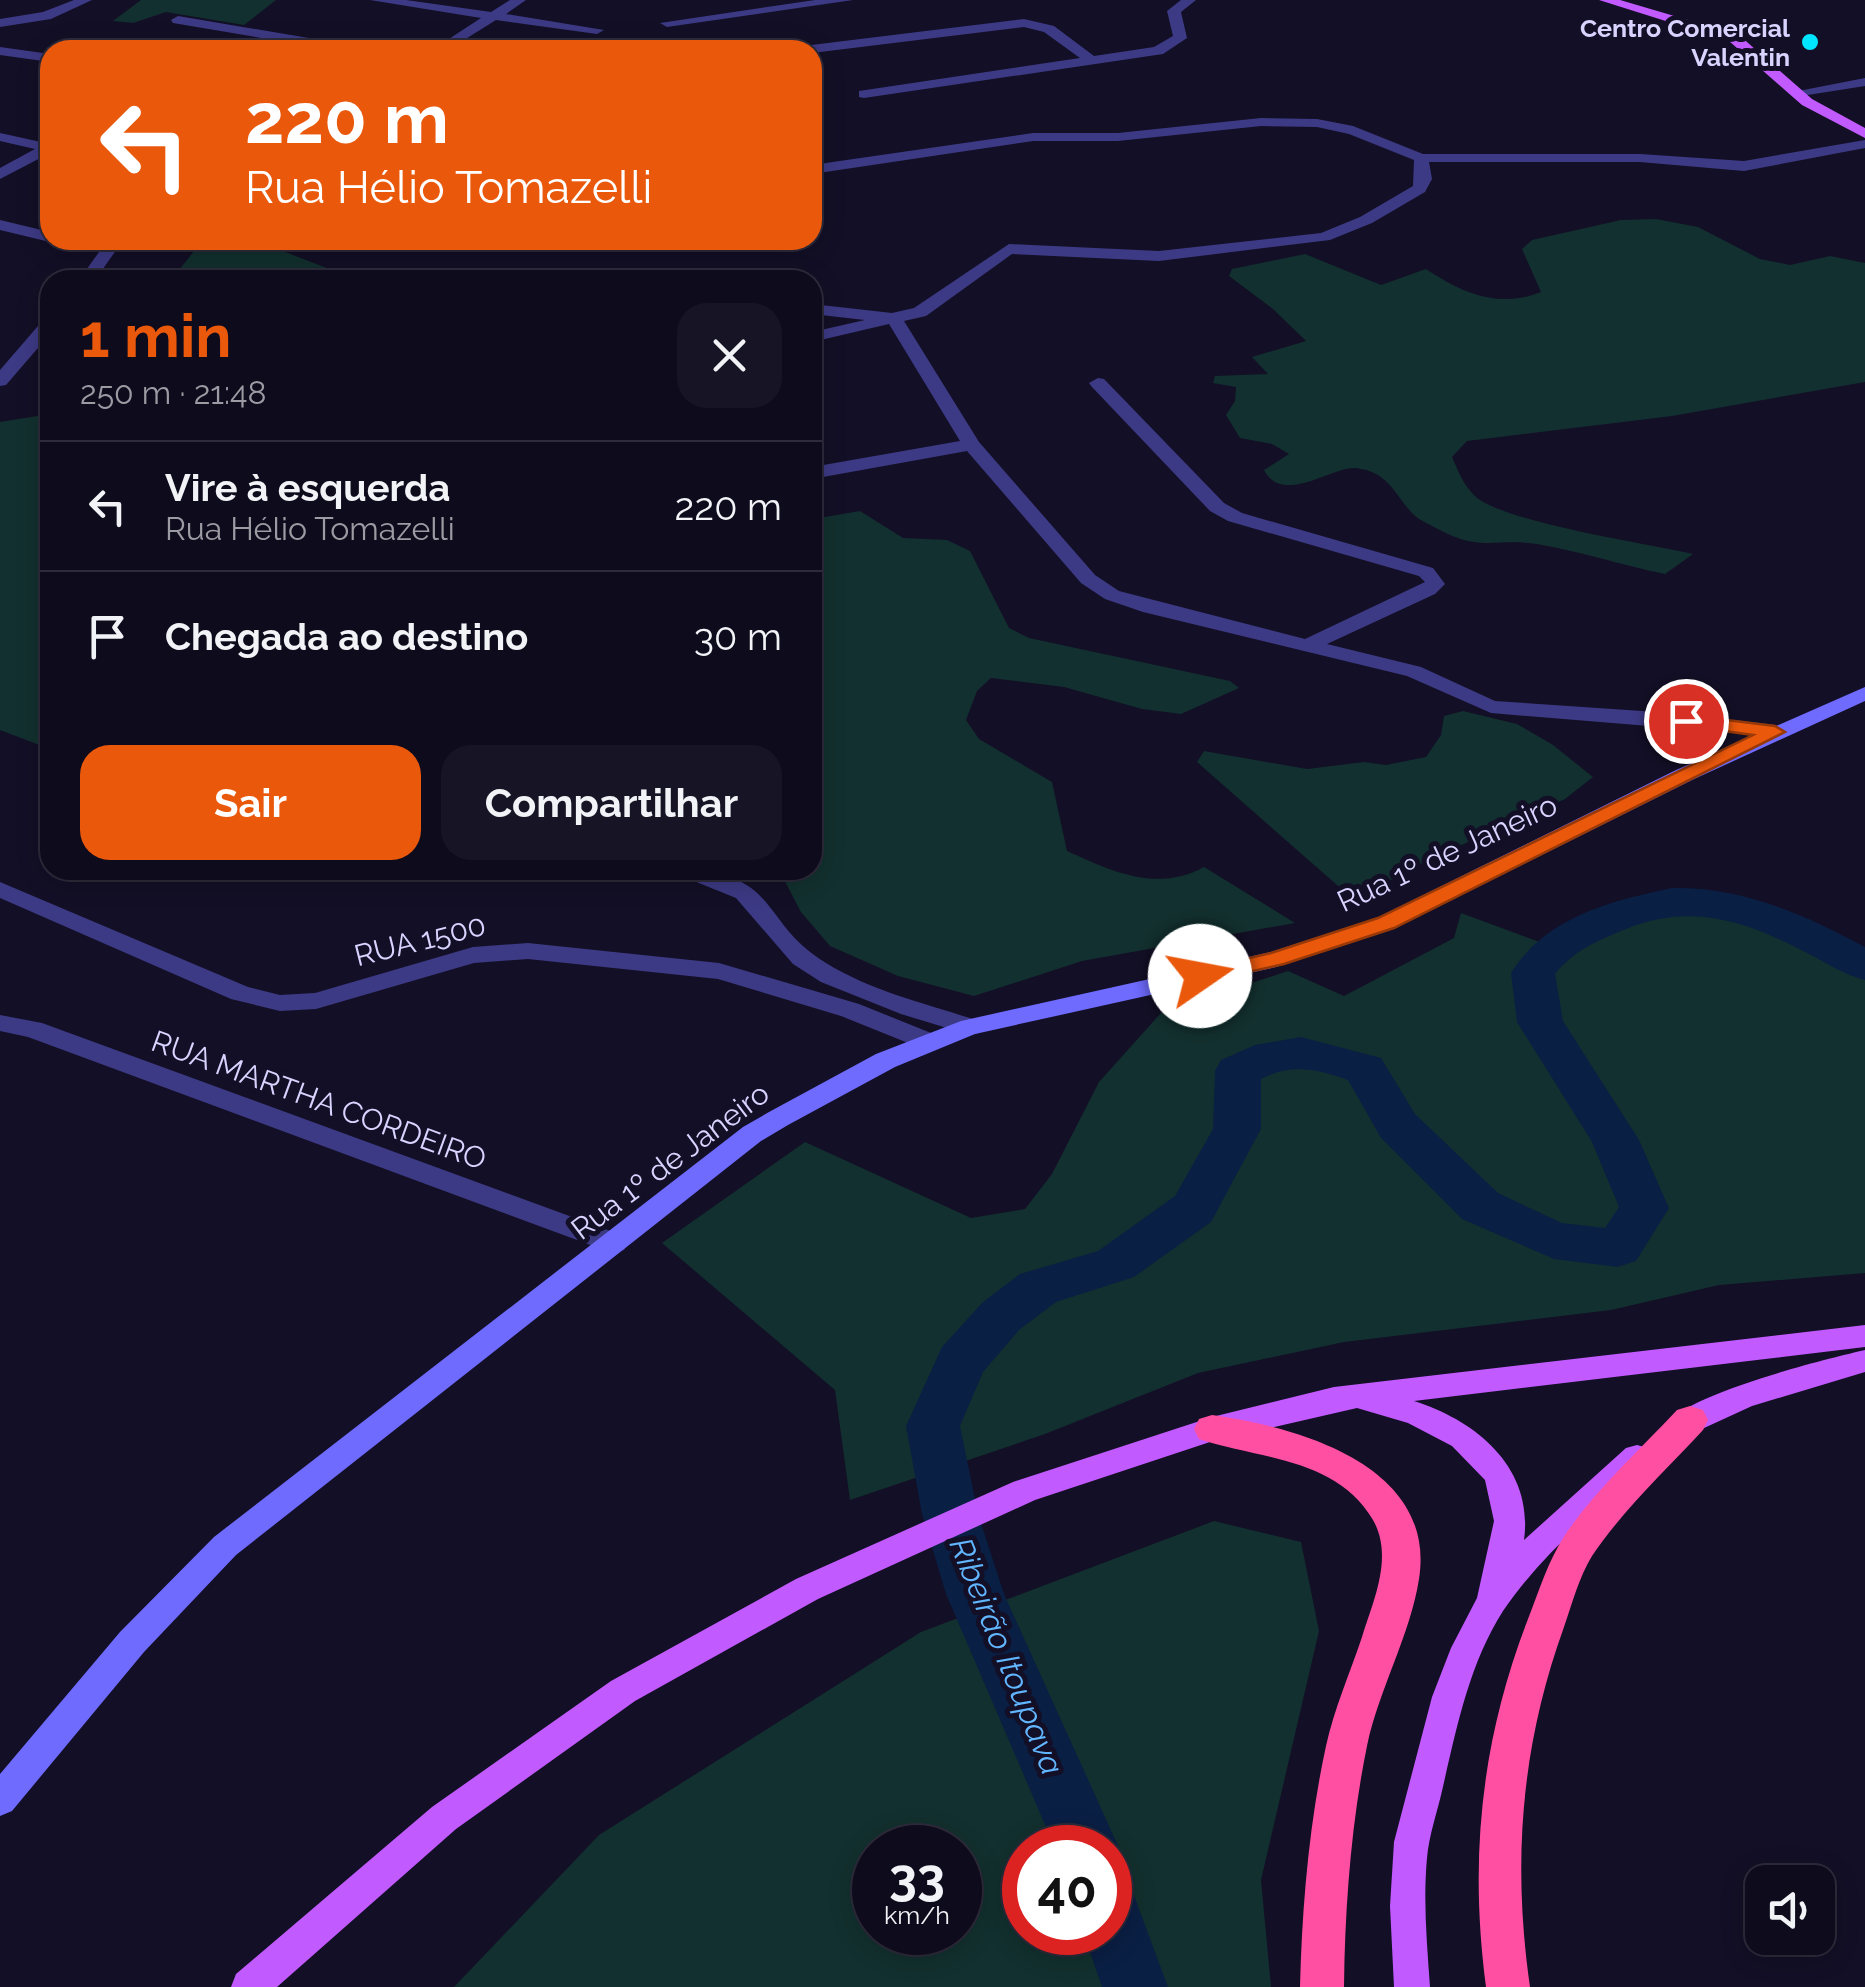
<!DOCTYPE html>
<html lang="pt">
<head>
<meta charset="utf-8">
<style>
  :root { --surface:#0e0b1c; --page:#171425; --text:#f1f3f6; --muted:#9b9ba3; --line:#2e2b3b; --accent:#ea580c }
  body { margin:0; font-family:Raleway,sans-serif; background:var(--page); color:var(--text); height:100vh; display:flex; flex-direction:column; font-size:38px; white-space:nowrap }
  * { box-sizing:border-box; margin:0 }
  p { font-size:32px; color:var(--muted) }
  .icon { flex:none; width:55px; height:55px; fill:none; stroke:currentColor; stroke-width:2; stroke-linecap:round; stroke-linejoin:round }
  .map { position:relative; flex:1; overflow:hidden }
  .panel { position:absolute; left:40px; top:270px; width:782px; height:610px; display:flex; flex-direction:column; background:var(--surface); border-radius:30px; box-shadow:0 5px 25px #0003,0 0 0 2px var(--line) }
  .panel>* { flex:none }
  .hud { position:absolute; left:40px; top:40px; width:782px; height:210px; border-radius:30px; box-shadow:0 5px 25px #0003,0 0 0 2px var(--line); background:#ea580c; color:#fff; overflow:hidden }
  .controls { position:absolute; left:1745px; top:1865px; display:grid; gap:20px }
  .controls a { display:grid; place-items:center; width:90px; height:90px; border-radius:20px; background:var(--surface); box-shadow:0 5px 25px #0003,0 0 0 2px var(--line); font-size:50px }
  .speed { position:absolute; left:852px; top:1825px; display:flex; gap:20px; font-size:50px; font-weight:700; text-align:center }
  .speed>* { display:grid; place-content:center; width:130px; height:130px; border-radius:50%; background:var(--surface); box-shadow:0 5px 25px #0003,0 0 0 2px var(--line); line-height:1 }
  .speed small { font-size:25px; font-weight:400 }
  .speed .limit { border:15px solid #d22; background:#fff; color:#111 }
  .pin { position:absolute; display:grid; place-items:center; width:85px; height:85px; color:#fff; margin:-42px; border:5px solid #fff; border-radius:50%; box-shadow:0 2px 10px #0007 }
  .me { position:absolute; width:110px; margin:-55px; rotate:78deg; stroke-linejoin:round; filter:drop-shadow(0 0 8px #0008) }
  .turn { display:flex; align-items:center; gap:35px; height:210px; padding:0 40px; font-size:45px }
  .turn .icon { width:130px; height:130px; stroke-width:2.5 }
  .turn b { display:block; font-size:70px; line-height:85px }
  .round { display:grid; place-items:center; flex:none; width:105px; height:105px; border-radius:30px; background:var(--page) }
  .head { display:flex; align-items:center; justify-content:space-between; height:170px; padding:0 40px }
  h1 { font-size:60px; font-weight:700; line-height:75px; color:var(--accent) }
  .cta { display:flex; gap:20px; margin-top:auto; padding:20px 40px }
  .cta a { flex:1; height:115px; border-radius:30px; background:var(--accent); color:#fff; font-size:40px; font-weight:700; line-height:115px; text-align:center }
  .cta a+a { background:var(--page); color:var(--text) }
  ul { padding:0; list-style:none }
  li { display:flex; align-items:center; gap:30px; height:130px; padding:0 40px; border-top:2px solid var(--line) }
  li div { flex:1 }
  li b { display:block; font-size:38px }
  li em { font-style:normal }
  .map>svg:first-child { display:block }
  .green { fill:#12302f; fill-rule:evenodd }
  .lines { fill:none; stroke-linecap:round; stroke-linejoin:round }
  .river { fill:#0a1f44; fill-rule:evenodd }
  .street { fill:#3d3a85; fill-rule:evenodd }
  .secondary { fill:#6f6bff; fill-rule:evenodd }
  .primary { fill:#c25bff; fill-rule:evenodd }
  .highway { fill:#ff4fa3; fill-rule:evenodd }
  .route { fill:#ea580c; stroke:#983908; stroke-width:2.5 }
  .poi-dot { fill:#00e5ff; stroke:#130f26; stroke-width:4 }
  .labels { text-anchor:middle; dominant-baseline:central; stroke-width:10; stroke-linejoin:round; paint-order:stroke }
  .far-poi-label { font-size:25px; font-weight:bold; fill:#d9d4ff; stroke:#130f26; text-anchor:end }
  .street-label { font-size:30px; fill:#d9d4ff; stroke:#130f26 }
  .water-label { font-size:32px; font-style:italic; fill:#62b6ff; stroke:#130f26 }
</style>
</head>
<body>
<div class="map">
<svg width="1865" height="1987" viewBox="0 0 1865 1987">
  <rect width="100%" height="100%" fill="#130f26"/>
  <path class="green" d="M141,0h135l-32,25 -78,-13 -33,11 -20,-2z
    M1656,219l42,8 62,32 30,6 40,-9 35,7v119l-193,34 -205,25 -15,16c6,14 12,29 24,40 29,25 172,47 217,57l-28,20c-43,-9 -86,-23 -128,-30 -40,-6 -56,8 -97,-14 -9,-5 -20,-9 -27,-16 -19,-20 -24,-42 -57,-46 -24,-2 -73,38 -92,2l25,-16 -17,-10 -32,-6 -14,-23 9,-14 1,-14 -23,-4 2,-7 53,-2 -16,-17 54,-16 -33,-32 -44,-33 3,-7 73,-15 76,31 45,-16c36,24 72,40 115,23l-19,-43 10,-9 89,-20z
    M203,240h51l104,40h-187z
    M50,414v335l-50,-19v-308z
    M860,511l43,27 44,2 23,11 39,77 20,10 201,43 9,7 -58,26 -39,-5 -78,-22 -73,-9 -14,13 -11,29 13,19 73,43 15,69c44,20 90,42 137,16l91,56 -213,38 -108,35 -76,-20 -68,-30 -29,-34 -22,-42h33l1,-351z
    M1463,711l54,13 36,21 40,32 -28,22 -137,61 -74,40 -157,-138 7,-11 103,18 57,-7 22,3 40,-8 15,-22 3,-19z
    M1690,907c75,11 112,34 175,73v293l-146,12 -108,25 -267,32 -146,31 -153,61 -195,66 -15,-110 -173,-147 143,-101 166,76 54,-9 27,-35 47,-92 62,-69 127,-42 56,25 110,-58 7,-25 111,41c27,-36 76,-44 118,-47z
    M1214,1521l87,21 18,89 -58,249 10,107h-817l145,-152 322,-203zM875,1848h85v84h-85zM1025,1848h85v84h-85z"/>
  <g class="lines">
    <path class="river" d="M1672,888c72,-1 131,26 193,59v33c-20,-5 -37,-16 -56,-26 -61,-32 -116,-52 -183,-25 -27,11 -52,21 -71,45l8,47 76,119 30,68 -33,53 -18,6 -64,-8 -92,-40 -81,-81 -33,-58c-31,-11 -56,-17 -87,-1v50l-50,93 -77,55 -78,25 -37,28 -36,42 -23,54 18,88 26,80 115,254 -9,20v-20h-55l-109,-254 -24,-80 -16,-88 36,-79 41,-45 37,-28 78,-23 77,-55 38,-67 2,-58 6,-11 34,-15 46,-8 80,21 34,56 83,79 64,30 43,5 14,-21 -27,-65 -75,-120 -6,-49c35,-56 99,-72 161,-85z
      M1110,1884l23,9 35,94h-66l-19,-55h27z"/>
    <path class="street" d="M74,0h18l-41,19 -51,8v-8l43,-7z
      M370,0h36l85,12 19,-12h16l-20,14 98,16 -7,4 -101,-14 -48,30h-16l49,-32z
      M815,0h38l-186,27 -7,-4z
      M1181,0h15l-15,12 6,26 -24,16 -299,44 -5,-1v-6l221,-33 -36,-26 -20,-5 -212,26 -16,-3 7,-4 221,-27 30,7 40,30 60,-9 19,-11 -6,-25z
      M178,16l178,30 7,4h-31l-159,-27 -2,-3z
      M0,47l50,7v8l-50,-7z
      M1865,78v8l-70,11 -7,-4z
      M1261,118l56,1 36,7 70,28h217l104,7 121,-21v8l-121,23 -104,-9h-211l3,17 -7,13 -53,31 -42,17 -171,21 -147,-7 -86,62 -22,5 75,121 116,133 24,16 186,48 120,-57 -6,-6 -191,-55 -18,-10 -118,-124 -3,-4 9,-5 6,1 120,124 18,10 191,55 12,16 -10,10 -108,50 94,23 74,34 191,13 89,11 11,7 -3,5 -292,-24 -84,-37 -264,-64 -38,-13 -24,-16 -114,-132 -155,28v-12l148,-26 -71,-117 -77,18v-10l53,-12 -53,-6v-10l80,9 22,-5 95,-64 150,7 162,-18 39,-16 53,-31 1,-26 -65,-26 -32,-7 -56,-1 -143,15h-85l-221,33v-9l221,-32h85z
      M0,133l50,11v9l-50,26v-11l35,-19 -35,-8z
      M0,220l50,12v8h6l-6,2 -50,-12z
      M58,240h31l28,9 -22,31h-16l20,-28z
      M50,318v16l-44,51 -6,1v-16l44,-51z
      M675,870c107,0 82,51 151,93 47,29 102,41 153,58l4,6 -4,6 -9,2 -69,-21 -80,-32 -28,-18 -57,-66 -57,-23z
      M0,882l248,105 32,8 35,-2 158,-46 55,-4 191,20 140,41 77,31 4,6 -4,6h-18l-77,-31 -123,-37 -190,-20 -54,4 -158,46 -36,2 -49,-12 -231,-101z
      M0,1015l42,8 582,213 4,7 -4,7 -10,3 -10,-3 -576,-213 -28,-6z"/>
    <path class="secondary" d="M1865,687v14l-173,79 -297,148 -119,39 -301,67 -80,33 -107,58 -27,16 -525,414 -92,97 -132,159 -12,5v-42l120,-142 94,-95 529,-410 26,-15 107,-58 85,-33 310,-69 106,-34 299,-148z"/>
    <path class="primary" d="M1599,0h21l119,35 73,64 53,29v10l-63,-33 -73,-64z
      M1865,1325v22l-451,54c63,20 120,67 110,139l102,-92 11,-3 11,3 4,9 -4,9c-52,43 -107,89 -145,145 -34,53 -47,119 -61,180 -5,22 -13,44 -15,67 -4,43 0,86 3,129h-36l-4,-81 4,-64 38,-145 19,-49 26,-50 17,-77 -9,-41 -33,-34 -44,-23 -51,-15 -144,33 -178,59 -217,99 -183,102 -179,128 -179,158h-46l5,-13 196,-167 179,-126 185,-102 217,-97 199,-65 122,-30z
      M1865,1350v22l-113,34 -74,34 -11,-4 -4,-8c17,-33 163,-69 202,-78z"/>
    <path class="highway" d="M1690,1406l13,4 5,10 -5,10c-38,41 -80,80 -111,126 -13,21 -20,48 -28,71 -43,119 -52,235 -34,360h-44c-17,-129 -5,-246 42,-368 11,-28 20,-58 37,-84 31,-46 74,-84 112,-125z
      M1212,1415c85,12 225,50 207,164 -9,57 -40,110 -52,167 -16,78 -22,161 -23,241h-44c2,-80 9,-163 26,-241 8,-37 24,-73 36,-109 11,-36 32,-80 11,-117 -36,-62 -114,-61 -174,-81l-5,-10 5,-10z"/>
  </g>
  <path class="route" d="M1686,715l89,11 10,6 -391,196 -110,36 -84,19 -12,-7 4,-5 79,-18 107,-35 375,-183 -74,-10v-8z"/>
  <circle class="poi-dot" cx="1810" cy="42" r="10"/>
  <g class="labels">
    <g class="far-poi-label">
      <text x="1790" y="28">Centro Comercial<tspan x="1790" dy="29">Valentin</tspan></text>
    </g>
    <g class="street-label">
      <text transform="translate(1447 853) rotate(-25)">Rua 1º de Janeiro</text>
      <text transform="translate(420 940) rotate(-14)">RUA 1500</text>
      <text transform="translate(319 1100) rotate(20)">RUA MARTHA CORDEIRO</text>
      <text transform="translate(670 1161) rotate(-37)">Rua 1º de Janeiro</text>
    </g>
    <g class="water-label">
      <text transform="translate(1007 1656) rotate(68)">Ribeirão Itoupava</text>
    </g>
  </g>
</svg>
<div class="controls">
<a><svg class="icon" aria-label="sound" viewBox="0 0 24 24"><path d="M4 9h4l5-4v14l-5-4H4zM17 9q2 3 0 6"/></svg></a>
</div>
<div class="speed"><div>33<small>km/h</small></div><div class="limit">40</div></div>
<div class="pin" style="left:1686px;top:721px;background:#d93025"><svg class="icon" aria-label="arrive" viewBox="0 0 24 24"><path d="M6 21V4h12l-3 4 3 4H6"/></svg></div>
<svg class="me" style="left:1200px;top:976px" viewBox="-20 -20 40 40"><circle r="19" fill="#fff"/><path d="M0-13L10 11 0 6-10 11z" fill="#ea580c"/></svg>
<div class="hud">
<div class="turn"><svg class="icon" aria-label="left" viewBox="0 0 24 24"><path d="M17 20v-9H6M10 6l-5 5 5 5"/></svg><div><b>220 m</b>Rua Hélio Tomazelli</div></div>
</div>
<section class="panel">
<div class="head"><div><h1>1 min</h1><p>250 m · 21:48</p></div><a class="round"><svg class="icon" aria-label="close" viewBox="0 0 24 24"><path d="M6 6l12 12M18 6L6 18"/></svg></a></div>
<ul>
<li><svg class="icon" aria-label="left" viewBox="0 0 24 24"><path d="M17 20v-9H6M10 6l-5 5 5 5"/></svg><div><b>Vire à esquerda</b><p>Rua Hélio Tomazelli</p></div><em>220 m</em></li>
<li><svg class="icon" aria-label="arrive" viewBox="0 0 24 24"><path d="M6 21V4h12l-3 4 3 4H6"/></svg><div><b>Chegada ao destino</b></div><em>30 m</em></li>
</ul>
<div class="cta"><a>Sair</a><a>Compartilhar</a></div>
</section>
</div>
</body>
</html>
